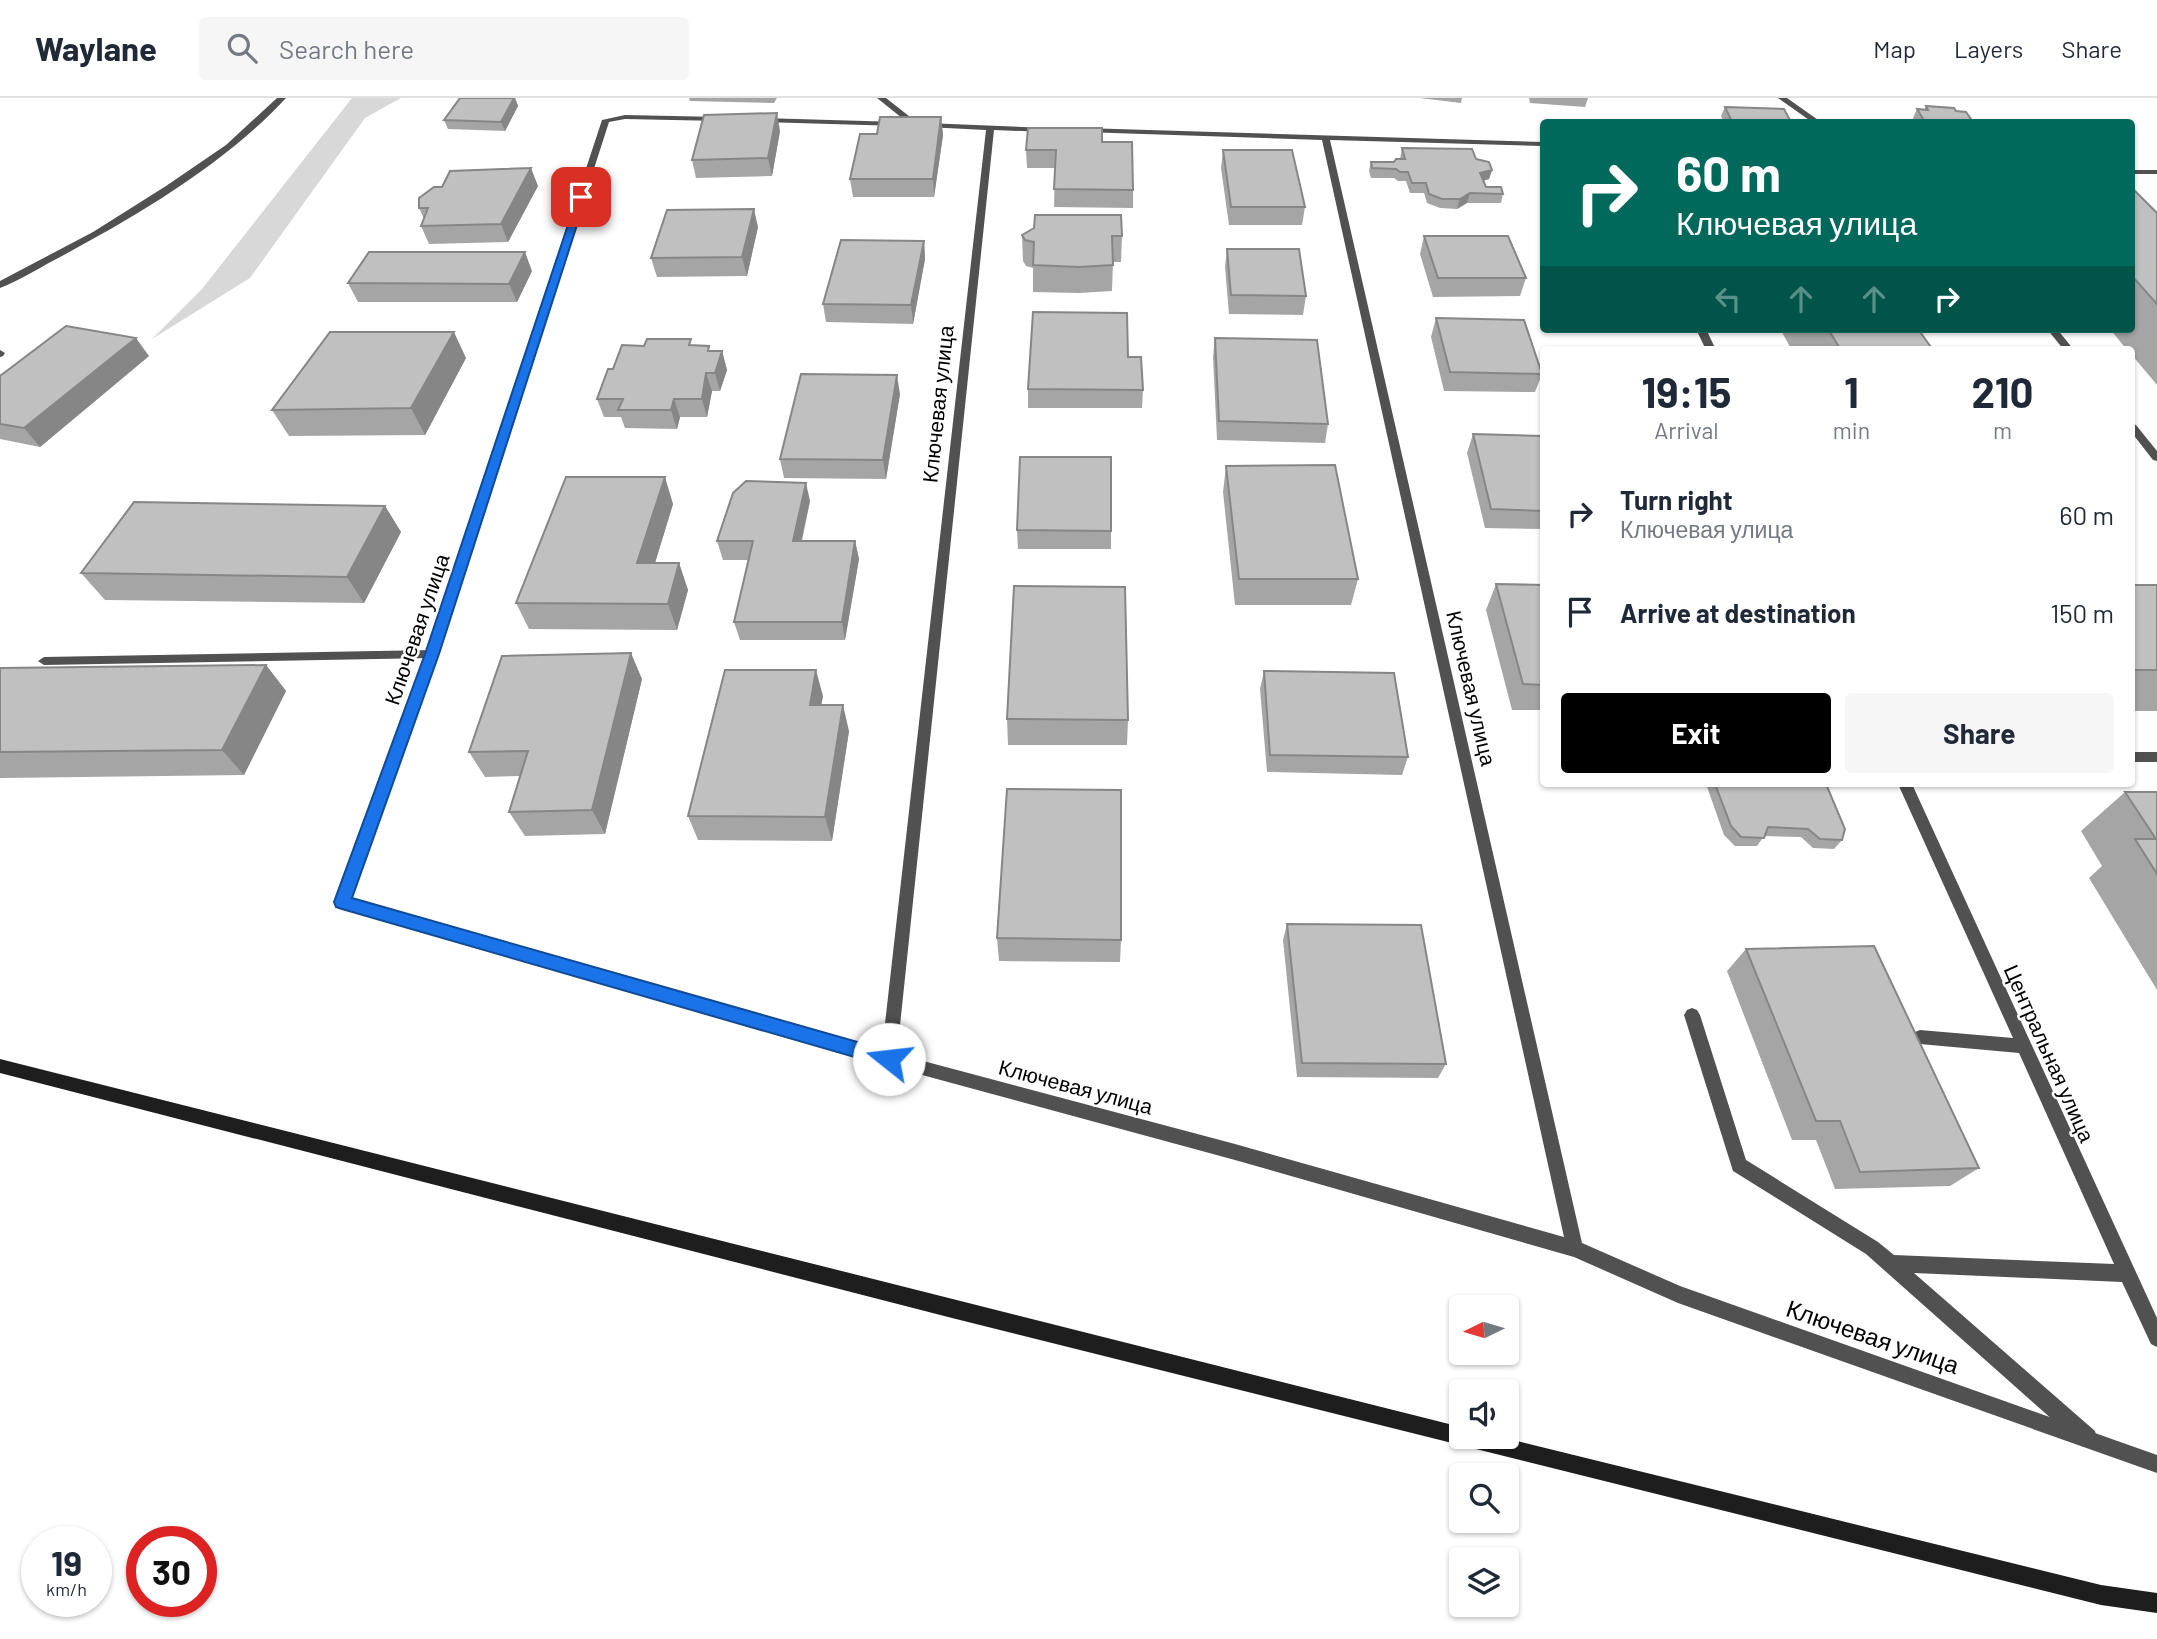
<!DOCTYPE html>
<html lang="en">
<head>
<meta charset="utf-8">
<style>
  :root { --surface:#fff; --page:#f6f6f7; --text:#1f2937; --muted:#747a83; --line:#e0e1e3; --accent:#000 }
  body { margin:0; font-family:Barlow,sans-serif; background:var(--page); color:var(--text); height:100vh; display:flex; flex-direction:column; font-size:26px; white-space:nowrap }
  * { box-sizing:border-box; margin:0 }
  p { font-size:23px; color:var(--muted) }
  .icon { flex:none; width:38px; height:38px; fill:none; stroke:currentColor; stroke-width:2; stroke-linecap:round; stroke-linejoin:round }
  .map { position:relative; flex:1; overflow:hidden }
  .side { position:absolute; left:1540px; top:248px; width:595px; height:441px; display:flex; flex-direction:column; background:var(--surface); border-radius:7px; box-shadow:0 2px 5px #0004 }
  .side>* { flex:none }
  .guide { position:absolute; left:1540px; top:21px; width:595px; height:214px; border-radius:7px; box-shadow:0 2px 5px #0004; background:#00695c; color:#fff; overflow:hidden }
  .needle { width:46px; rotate:265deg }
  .tools { position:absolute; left:1449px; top:1197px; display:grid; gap:14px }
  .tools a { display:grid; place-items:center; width:70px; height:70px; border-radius:7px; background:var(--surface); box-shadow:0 2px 5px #0004; font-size:35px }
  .speed { position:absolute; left:21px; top:1428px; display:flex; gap:14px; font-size:35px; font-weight:700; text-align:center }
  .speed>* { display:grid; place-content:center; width:91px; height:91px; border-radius:50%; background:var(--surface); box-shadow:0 2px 5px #0004; line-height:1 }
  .speed small { font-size:18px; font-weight:400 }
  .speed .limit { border:10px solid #d22; background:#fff; color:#111 }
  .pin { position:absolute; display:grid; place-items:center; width:60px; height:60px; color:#fff; margin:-30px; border-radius:14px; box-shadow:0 4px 10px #0006 }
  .me { position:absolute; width:77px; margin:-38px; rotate:286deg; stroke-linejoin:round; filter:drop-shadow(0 0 5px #0008) }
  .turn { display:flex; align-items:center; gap:24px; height:147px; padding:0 21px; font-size:32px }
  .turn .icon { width:91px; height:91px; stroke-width:2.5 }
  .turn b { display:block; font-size:49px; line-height:60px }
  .lanes { display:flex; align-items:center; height:66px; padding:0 21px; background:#0003; justify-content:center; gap:35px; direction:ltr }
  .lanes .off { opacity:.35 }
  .eta { display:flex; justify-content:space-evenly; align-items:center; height:119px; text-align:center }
  .eta b { font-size:42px; font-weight:700; line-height:49px }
  .action { display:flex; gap:14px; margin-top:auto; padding:14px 21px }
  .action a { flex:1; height:80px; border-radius:7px; background:var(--accent); color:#fff; font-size:28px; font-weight:700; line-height:80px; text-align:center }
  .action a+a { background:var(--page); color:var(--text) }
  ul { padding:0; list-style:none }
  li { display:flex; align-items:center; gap:21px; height:98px; padding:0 21px }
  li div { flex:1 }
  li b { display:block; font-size:26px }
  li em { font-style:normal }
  header { display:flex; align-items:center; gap:42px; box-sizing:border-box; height:98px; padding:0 35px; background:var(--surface); border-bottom:2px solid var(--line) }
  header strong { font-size:33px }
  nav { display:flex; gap:38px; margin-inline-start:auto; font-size:24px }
  .search { width:490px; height:63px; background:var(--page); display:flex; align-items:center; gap:18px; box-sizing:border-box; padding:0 24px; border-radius:7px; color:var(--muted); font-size:26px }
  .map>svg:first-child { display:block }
  .green { fill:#d8d8d8 }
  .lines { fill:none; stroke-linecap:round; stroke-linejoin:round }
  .lane { fill:#515151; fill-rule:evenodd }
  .street { fill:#515151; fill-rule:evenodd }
  .secondary { fill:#1e1e1e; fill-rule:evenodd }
  .wall { fill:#a5a5a5 }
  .shaded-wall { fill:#868686 }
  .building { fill:#c0c0c0; stroke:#868686; stroke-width:2 }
  .route { fill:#1a73e8; stroke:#114b97; stroke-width:2 }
  .labels { text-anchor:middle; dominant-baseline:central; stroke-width:5; stroke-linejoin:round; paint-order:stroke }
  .street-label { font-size:21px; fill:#000; stroke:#fff }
  .near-street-label { font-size:24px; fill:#000; stroke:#fff }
</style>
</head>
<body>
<header>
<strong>Waylane</strong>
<div class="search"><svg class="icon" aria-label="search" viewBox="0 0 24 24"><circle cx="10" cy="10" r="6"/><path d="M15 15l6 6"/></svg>Search here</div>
<nav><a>Map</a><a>Layers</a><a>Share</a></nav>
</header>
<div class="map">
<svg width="2157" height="1541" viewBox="0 0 2157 1541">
  <rect width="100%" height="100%" fill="#fff"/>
  <path class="green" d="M352,0h49l-36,20 -115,160 -98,61 50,-50z"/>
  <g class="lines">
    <path class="lane" d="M277,0h9c-60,65 -146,116 -224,158 -20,10 -41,24 -62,32v-7l93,-49 73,-46 60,-41z
      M877,0h9l33,26 -7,2z
      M1778,0h9l34,24h-9z
      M1696,231h10l10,21h-10z
      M2047,231h10l17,21h-10z
      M0,252l5,3 -2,3 -3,1z
      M2132,326l4,1 21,26v10l-4,-1 -21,-27z
      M432,552l6,4 -6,4 -388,7 -6,-4 6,-4z
      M2132,654h25v10h-25z
      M1898,686h14l245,534v29l-6,-3 -29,-62 -208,-9 181,158 2,7 -2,7 -7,2 -7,-2 -215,-191 -133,-83 -49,-156 3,-5 5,-2 5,2 3,5 46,145 132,82 16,13 220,9 -95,-211 -99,-9 -5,-2 -3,-5 3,-5 5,-2 93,8z"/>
    <path class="street" d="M625,17l95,2 4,2 -4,2 -95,-2 -16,3 -171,532 -88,244 532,152 104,-920 -60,-3 -4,-2 4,-2 122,5 1,2 -4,2 -51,-2 -97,924 338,90 329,93 -242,-1097 -239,-8 -4,-2 4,-2 461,14v4l-214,-6 252,1103 98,43 477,169v18l-479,-170 -104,-46 -339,-97 -346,-94 -552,-160 -2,-4 91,-248 176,-534z
      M761,20l138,4 4,2 -4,2 -141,-4 -1,-2z
      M2132,72h25v4h-25z"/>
    <path class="secondary" d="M0,961l1461,368v10h40l600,148 56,8v20l-56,-8 -1149,-287 -952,-245z"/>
  </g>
  <path class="wall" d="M515,0l3,8 -13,25 -57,-2 -4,-9z
    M689,0h88l-3,5 -84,-2z
    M1420,0h42l-1,5z
    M1529,0h59l-3,9 -55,-4z
    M1926,8l30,5 17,11h-58l-2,-4 4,-9 7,1z
    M1725,9l66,15h-67l-3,-6z
    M941,19l2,18 -9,62h-81l-3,-18 27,-45z
    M780,33l-8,45 -76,2 -4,-18z
    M1102,44l31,48v18l-79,-1 1,-39h-28l-1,-18z
    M1402,50l74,11 16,11 -3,9 -6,2 3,6 17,7 -2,9h-34l-10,6 -17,-1 -13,-5 -3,-10h-14l-4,-12h-8l-4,-3h-23l-2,-7 2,-9h23l6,-3z
    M1223,52l82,57 -3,18h-73l-8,-57z
    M538,88l-30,56 -79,2 -8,-18 3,-7 -5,-11z
    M2132,90l25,25v172l-25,-30v-5h-5l-17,-21h22z
    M758,129l-11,49 -90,1 -6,-19z
    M1022,137l100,1 -1,26h-8l-1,29 -33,2 -46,-1v-24l-7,-2 -3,-5z
    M1424,138l102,42 -6,18 -87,1 -13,-43z
    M924,143l1,18 -12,65 -87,-2 -3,-18z
    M1227,151l79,47 -3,19 -74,-1 -4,-47z
    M532,173l-15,31h-159l-10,-19z
    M1436,220l106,56 -7,18 -91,-1 -13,-54z
    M1780,231h138l15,21h-141z
    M1215,240l113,86 -3,19 -108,-3 -4,-83z
    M693,247l18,6h11l5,19 -7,21h-8l-5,26h-27l-3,12 -52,-1 -4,-11h-17l-7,-18 16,-30z
    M149,258l-109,91 -40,-8v-63z
    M1128,259l15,33 -1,18h-114v-19z
    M466,260l-41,77 -136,1 -17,-26z
    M900,296l-14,85 -102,-1 -4,-19z
    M1473,336l71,2v93l-59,-1 -18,-75z
    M1226,368l132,113 -7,26h-116l-12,-113z
    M810,403l-8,40h53l4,18 -14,81h-105l-6,-18 15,-62h-26l-6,-19z
    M673,406l-18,59h24l9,27 -11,40 -148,-1 -13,-26z
    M385,408l16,26 -37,71 -259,-3 -24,-27z
    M1017,432l94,1v18h-93z
    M1496,486l48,1v125h-32l-26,-100z
    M2132,487h25v126h-25z
    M266,567l20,26 -42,84 -244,3v-110z
    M1264,573l144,86 -6,18 -135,-3 -7,-83z
    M642,581l-37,155 -80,2 -16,-24 11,-36 -35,1 -16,-25z
    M823,598l-2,9 28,26 -17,110 -134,-1 -10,-24z
    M1007,621l121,1 -1,25h-119z
    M1706,686h120l16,56 -8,9 -21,-1 -12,-11 -37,-1 -7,10h-22l-11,-11z
    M2125,694h32v198l-68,-112 13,-12 -21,-35z
    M1287,826l159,140 -8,14 -141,-1 -14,-137z
    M997,840l124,2 -1,22 -121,-1z
    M1746,851l233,219 -29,18 -115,3 -19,-49h-24l-65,-169z"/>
  <path class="shaded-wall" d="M515,0l3,8 -13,25 -4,-9z
    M777,15l3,18 -8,45 -4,-18z
    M941,19l2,18 -9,62 -1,-18z
    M531,70l7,18 -30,56 -7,-18z
    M1492,72l-3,9 -11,3 2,-9z
    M1470,95l-3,10 -10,6 3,-10z
    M754,111l4,18 -11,49 -5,-19z
    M924,143l1,18 -12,65 -2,-19z
    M525,154l7,19 -15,31 -8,-18z
    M454,234l12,26 -41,77 -14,-27z
    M136,240l13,18 -109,91 -16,-19z
    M722,253l5,19 -7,21 -5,-18z
    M706,275l6,18 -5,26 -5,-18z
    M897,277l3,19 -14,85 -3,-19z
    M674,301l6,18 -3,12 -6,-19z
    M665,379l8,27 -26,85 -10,-26z
    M806,385l4,18 -13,58 -4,-18z
    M385,408l16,26 -37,71 -17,-26z
    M855,443l4,18 -14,81 -3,-18z
    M679,465l9,27 -11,40 -9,-26z
    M631,555l11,26 -37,155 -13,-24z
    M266,567l20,26 -42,84 -22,-25z
    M816,572l7,26 -7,35 -6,-26z
    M843,607l6,26 -17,110 -7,-24z"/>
  <path class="building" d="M460,0h54l-13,24 -57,-2z
    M1926,8l28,2 2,3 10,1 7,10h-48l-8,-13 11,1z
    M1725,9l59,2 7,13h-59z
    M777,15l-9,45 -76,2 12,-45z
    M880,19h61l-8,62h-83l10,-45h17z
    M1028,30h74v14h30l1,48 -79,-1 2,-39h-30z
    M1402,50l70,1 4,10 13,3 3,8 -12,3 6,14h15l2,7 -33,-1 -10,6h-18l-13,-5 -3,-11h-14l-4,-11h-8l-4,-3 -24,-1 -1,-6h23l2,-3h9z
    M1223,52h69l13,57h-74z
    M531,70l-30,56 -80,2 7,-18h-9v-10l15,-11h8l8,-16z
    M2132,90l25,25v91l-25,-28z
    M754,111l-12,48 -91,1 16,-48z
    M1035,117h86l1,21h-10l1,29 -34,2 -46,-2 1,-23 -9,-2 -3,-5 12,-7z
    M1424,138h84l18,42h-88z
    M841,142l83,1 -13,64 -88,-1z
    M1227,151h72l7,47 -75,-1z
    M369,154h156l-16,32 -161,-1z
    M1033,214l94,1 1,44h13l2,33 -115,-1z
    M1436,220l88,2 18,54 -92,-2z
    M66,228l70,12 -112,90 -24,-4v-48z
    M1828,231h90l15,21h-92z
    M330,234h124l-43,76 -139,2z
    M1215,240l102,2 11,84 -109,-3z
    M647,241h44l-2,6 20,1 -1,5h14l-7,22h-9l-4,26h-28l-3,11h-53l5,-11h-26l11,-30h5l9,-24 22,1z
    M801,276l96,1 -14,85 -103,-1z
    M1473,336l71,2v75l-53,-2z
    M1020,359h91v74l-94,-1z
    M1335,367l23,114h-119l-13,-113z
    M566,379h99l-28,86h42l-11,41 -152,-1z
    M746,383l60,2 -13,58h62l-13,81h-108l19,-81h-36l16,-48z
    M134,404l251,4 -38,71 -266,-4z
    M1496,486l48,1v100l-21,-1z
    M2132,487h25v85h-25z
    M1014,488l111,1 3,133 -121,-1z
    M631,555l-39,157 -83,2 19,-61 -59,1 33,-96z
    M266,567l-44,85 -222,2v-84z
    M725,572h91l-6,35h33l-18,112 -137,-1z
    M1264,573l130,2 14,84 -138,-2z
    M1715,686h111l19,45 -3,11 -22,-1 -12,-10 -40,-2 -4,11 -23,-1 -10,-11z
    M1007,691l114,1v150l-124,-2z
    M2125,694h32v82l-22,-35h21z
    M1287,826l134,1 25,139 -144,-1z
    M1874,848l105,222 -119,4 -20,-51h-24l-70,-172z"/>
  <path class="route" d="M578,97l8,2 -147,457 -87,244 537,153 6,2 3,6 -3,6 -6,2 -547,-158 -6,-2 -2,-5 91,-248z"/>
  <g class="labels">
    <g class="street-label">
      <text transform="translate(937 306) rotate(-84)">Ключевая улица</text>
      <text transform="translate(416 531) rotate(-71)">Ключевая улица</text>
      <text transform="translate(1472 590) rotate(77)">Ключевая улица</text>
      <text transform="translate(2050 955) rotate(66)">Центральная улица</text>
      <text transform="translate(1076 988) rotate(15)">Ключевая улица</text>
    </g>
    <g class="near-street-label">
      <text transform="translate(1873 1238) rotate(19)">Ключевая улица</text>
    </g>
  </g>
</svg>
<div class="tools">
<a><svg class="needle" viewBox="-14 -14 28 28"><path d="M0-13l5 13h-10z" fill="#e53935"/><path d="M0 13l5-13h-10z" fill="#747a83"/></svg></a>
<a><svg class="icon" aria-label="sound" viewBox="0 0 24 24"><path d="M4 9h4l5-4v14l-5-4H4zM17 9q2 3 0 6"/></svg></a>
<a><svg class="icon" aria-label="search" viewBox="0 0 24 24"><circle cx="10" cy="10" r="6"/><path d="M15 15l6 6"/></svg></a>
<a><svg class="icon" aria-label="layers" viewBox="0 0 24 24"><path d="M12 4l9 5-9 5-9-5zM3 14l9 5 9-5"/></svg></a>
</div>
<div class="speed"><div>19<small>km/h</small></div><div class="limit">30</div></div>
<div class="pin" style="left:581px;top:99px;background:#d93025"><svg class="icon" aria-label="arrive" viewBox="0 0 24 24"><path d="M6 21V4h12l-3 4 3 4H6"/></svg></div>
<svg class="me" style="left:889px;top:961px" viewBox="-20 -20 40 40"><circle r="19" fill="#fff"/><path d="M0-13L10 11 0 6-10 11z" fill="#1a73e8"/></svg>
<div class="guide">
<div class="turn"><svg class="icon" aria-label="right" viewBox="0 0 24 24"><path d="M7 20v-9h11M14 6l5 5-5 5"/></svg><div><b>60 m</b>Ключевая улица</div></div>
<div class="lanes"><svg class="icon off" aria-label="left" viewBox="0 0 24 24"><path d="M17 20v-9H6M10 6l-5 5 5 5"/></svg><svg class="icon off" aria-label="ahead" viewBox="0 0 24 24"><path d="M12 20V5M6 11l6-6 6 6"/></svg><svg class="icon off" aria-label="ahead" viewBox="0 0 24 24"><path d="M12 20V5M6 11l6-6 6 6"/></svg><svg class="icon" aria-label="right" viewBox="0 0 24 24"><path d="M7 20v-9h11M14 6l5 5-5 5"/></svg></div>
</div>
<section class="side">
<div class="eta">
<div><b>19:15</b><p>Arrival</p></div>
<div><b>1</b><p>min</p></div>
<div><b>210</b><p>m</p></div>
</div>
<ul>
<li><svg class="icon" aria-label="right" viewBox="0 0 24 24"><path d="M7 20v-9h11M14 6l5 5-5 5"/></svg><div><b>Turn right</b><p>Ключевая улица</p></div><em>60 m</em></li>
<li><svg class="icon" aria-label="arrive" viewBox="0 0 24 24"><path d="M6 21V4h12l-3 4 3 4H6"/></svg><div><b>Arrive at destination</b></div><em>150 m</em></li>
</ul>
<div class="action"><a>Exit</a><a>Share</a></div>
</section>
</div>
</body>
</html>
